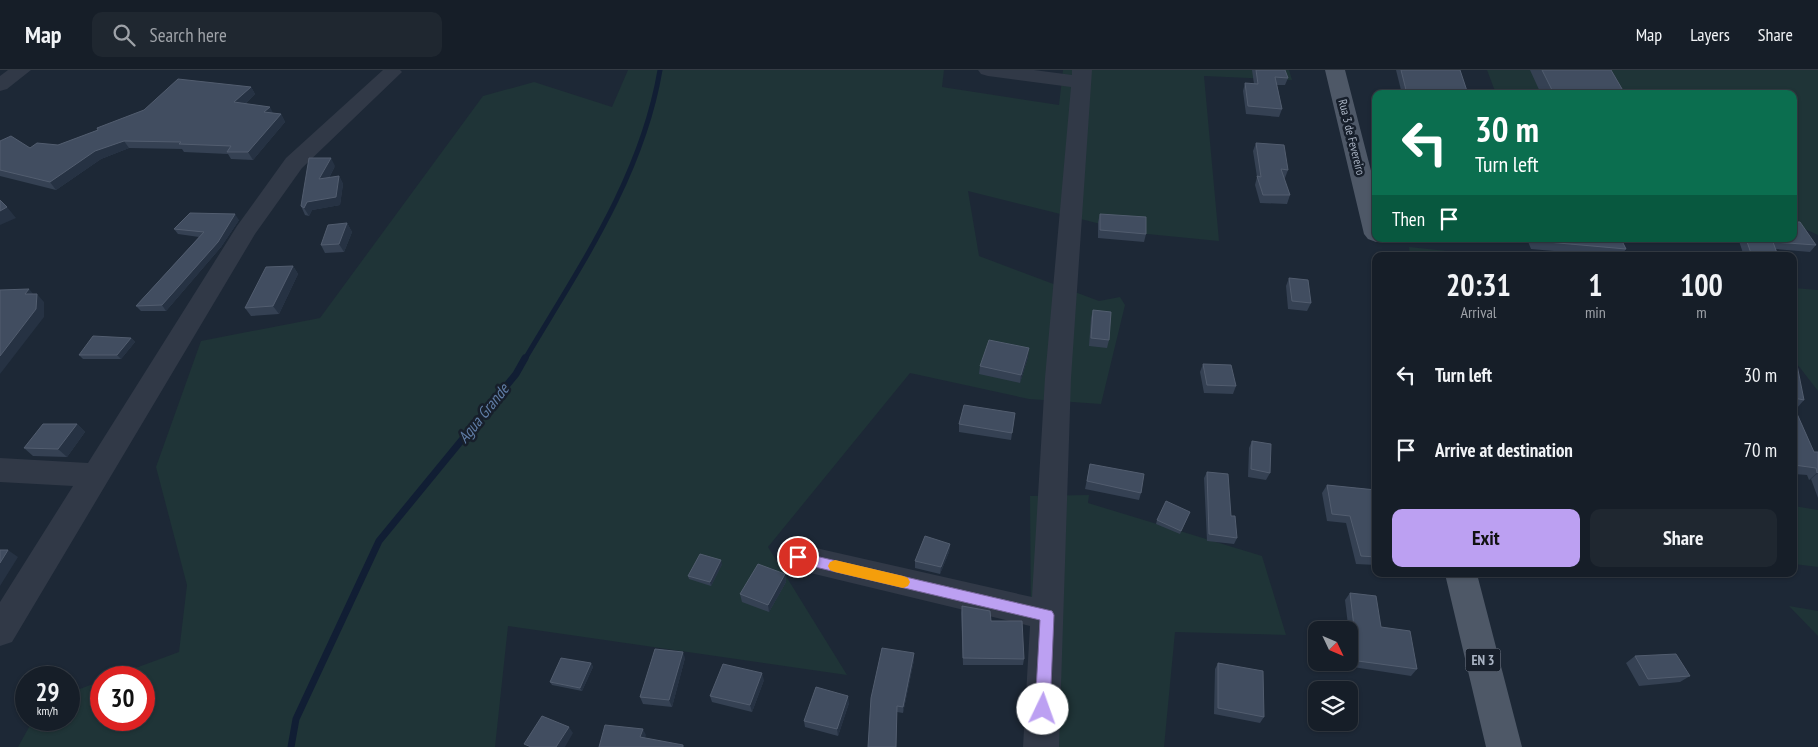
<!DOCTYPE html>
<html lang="en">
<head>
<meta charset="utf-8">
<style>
  :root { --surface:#161e28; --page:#1f2730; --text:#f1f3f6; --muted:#9ea2a8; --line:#353c45; --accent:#bca0f2 }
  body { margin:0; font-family:"PT Sans Narrow",sans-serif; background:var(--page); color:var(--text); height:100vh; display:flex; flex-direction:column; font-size:19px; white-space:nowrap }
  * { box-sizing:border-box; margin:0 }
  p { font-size:16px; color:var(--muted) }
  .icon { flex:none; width:28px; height:28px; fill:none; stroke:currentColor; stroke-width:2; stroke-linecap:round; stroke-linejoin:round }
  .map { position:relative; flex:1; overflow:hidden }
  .details { position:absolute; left:1372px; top:182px; width:425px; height:325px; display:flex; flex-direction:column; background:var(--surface); border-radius:10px; box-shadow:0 1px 4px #0004,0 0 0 1px var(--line) }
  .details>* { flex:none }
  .banner { position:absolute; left:1372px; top:20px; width:425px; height:152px; border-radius:10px; box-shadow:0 1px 4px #0004,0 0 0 1px var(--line); background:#0b6e4f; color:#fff; overflow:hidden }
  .needle { width:32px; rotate:134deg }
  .buttons { position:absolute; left:1308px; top:551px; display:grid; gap:10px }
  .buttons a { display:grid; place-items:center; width:50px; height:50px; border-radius:10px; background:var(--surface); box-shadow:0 1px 4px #0004,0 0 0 1px var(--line); font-size:25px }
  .speed { position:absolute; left:15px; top:596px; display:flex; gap:10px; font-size:25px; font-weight:700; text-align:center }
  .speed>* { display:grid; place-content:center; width:65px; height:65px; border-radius:50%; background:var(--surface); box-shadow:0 1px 4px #0004,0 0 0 1px var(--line); line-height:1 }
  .speed small { font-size:12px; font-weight:400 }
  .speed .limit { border:8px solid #d22; background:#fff; color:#111 }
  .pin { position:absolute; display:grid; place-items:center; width:42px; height:42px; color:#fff; margin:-21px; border:2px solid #fff; border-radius:50%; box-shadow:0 1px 5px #0007 }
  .me { position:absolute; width:55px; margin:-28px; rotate:3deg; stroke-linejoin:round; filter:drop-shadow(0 0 4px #0008) }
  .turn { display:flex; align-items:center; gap:18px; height:105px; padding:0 20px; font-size:22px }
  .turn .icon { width:65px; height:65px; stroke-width:2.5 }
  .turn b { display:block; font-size:35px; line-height:42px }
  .then { display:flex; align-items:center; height:48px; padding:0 20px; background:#0003; gap:10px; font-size:19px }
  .eta { display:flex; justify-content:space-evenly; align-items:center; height:85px; text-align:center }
  .eta b { font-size:30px; font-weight:800; line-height:35px }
  .cta { display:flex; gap:10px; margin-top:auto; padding:10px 20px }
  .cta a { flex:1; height:58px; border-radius:10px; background:var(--accent); color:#111; font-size:20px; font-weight:800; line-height:58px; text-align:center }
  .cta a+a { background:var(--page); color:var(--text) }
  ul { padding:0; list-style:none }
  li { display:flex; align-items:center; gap:15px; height:75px; padding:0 20px }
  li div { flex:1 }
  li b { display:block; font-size:19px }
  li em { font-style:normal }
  header { display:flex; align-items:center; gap:30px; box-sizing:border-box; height:70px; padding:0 25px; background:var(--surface); border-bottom:1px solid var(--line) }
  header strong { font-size:24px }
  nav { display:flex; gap:28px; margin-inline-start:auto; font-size:18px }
  .search { width:350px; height:45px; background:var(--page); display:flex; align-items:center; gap:12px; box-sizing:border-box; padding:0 18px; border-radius:10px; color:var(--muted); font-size:19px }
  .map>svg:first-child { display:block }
  .green { fill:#1f3437 }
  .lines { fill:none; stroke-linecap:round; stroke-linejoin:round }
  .stream-far1 { stroke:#111e34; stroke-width:5 }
  .stream { stroke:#111e34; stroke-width:7 }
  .minor { fill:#313947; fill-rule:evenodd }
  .major { fill:#4e5867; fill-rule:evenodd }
  .wall { fill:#354153 }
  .shaded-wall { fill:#263243 }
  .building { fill:#414d60; stroke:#525d6f }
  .route { fill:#bca0f2; stroke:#7a689d }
  .slow { fill:#f59e0b }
  .labels { text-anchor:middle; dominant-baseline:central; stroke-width:5; stroke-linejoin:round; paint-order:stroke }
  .far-street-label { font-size:12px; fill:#aab4c4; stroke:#171f2b }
  .shield { fill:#171f2b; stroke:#7e8796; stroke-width:1 }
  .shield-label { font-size:14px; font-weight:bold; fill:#aab4c4 }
  .water-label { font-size:16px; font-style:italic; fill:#607da6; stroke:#171f2b }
</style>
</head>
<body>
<header>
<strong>Map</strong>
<div class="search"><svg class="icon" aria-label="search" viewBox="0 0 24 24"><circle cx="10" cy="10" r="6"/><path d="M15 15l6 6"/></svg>Search here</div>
<nav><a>Map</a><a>Layers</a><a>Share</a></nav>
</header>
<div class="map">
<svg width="1818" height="677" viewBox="0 0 1818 677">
  <rect width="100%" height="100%" fill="#1d2836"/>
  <path class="green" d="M628,0h316l-2,17 117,18 4,-35h226l3,10 -88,-4 15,165 -82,-8 -169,-42 11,65 120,45 21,-4 5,8 -24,99 -72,-5 -119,-26 -142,174 79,128 -339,-49 -13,121h-477l15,-27h36v-27l32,-12v39h43v-42l-33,-1 68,-25 8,-67 -31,-118 45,-126 119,-23 163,-222 51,-14 78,25z
    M1487,0h331v165l-24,-11v-130h-298z
    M1409,177l86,9h-85z
    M1794,218l24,2v101l-24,-31z
    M1089,425l-1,8 174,53 24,79 -111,-3 -11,115h-132l-2,-251z
    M1794,436l24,4v57l-24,-3z
    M1789,536l29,5v25z"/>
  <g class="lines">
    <path class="stream-far1" d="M525,289c54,-91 117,-182 135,-289"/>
    <path class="stream" d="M291,677l5,-28 83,-178 137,-167 9,-16"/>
    <path class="minor" d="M8,0h23l-24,19 -7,2v-15z
      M383,0h17l2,2 -100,96 -47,66 -243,408 -12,4v-44l73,-116 -73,-4v-24l88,5 149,-237 49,-68z
      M978,0h56l38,5v-5h20l-21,308 -12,369h-36l7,-121 -232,-56 -11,-4 -4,-9 4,-9 11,-4 234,53 13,-219 26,-291 -83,-11 -7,-2z"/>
    <path class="major" d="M1325,0h20l31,120v49h8l-8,3 -8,-3 -4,-5z
      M1445,504h32l45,173h-36z"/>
  </g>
  <path class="wall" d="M1252,0h33l3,8 -3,7h-8l5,24 -3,8 -33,-3 -3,-23 2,-8 9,1z
    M1396,0h64l7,21 9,3h-74z
    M1530,0h81l14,24h-84z
    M251,17l4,7 -10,10 28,9 8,1 4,8 -32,38 -22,-1 -3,-5 -44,-2 -2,-3 -53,-1 -28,11 -45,31 -56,-14v-35l30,7 28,-3 40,-15 46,-20z
    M1256,73l32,27 -3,8h-1l6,17 -3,9 -27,-1 -5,-18 2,-8 -4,-26z
    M335,96l-6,12 10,-2 4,8 -3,21 -28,5 -3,6 -4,-1 -4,-9z
    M1100,144l46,20 -2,8 -46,-4v-16z
    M239,150l-18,27 -55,64h-25l-5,-5 63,-69 -21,-3 -4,-5z
    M347,153l5,9 -8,20 -19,1 -4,-8z
    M1527,169h94l5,10 -5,7h-10l-80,-7z
    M1728,169h66l22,6 -6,7 -34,-3 2,7h-34l-5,-15z
    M293,196l5,8 -19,40 -28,2 -6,-8z
    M1289,208l22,25 -4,8 -19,-2 -2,-23z
    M1093,240l16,30 -2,8 -18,-2 2,-28z
    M131,268l4,4 -14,17h-38l-4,-4z
    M1794,285l10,45 -7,8 -3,-1z
    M1028,287l-8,26 -41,-9 1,-8z
    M1203,294l33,22 -3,8 -29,-1 -4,-21z
    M1794,337l20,45h4v46l-7,-19 -2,1 -2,-5 -13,-1z
    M1014,351l-3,19 -52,-8v-8z
    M77,354l8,8 -18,25 -34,-1 -9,-8z
    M1252,371l18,32 -4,7 -18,-3 1,-29z
    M1090,394l51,29 -2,7 -54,-11z
    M1207,402l24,44 6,22 -3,6 -27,-3 -3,-63z
    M1327,415l49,5v75l-20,-1 -10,-41 -19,-2 -5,-28z
    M1190,442l-10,22 -24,-10 1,-4z
    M950,474l-1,8 -9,22 -25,-6v-7z
    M722,494l-11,22 -22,-7 -1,-3z
    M785,504l1,8 -17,30 -27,-10 -2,-8z
    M1350,523l67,76 -6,7 -58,-9 -8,-67z
    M962,536l29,15 33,38 -1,6h-60l-2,-52z
    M1635,586l55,20 -10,6 -41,4 -13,-23z
    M685,588l-13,49 -29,-3 -3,-7z
    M914,590l-11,53 -6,-1 -1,35h-28z
    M591,593l2,4 -11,24 -30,-6 -2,-3z
    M1218,593l46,54 -4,6 -46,-9 1,-45z
    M764,610l-12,32 -40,-10 -2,-6z
    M849,633l-11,33 -33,-9 -1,-6z"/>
  <path class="shaded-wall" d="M251,17l4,7 -17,16 -4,-8z
    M270,37l4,8 -10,-3z
    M281,44l4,8 -32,38 -5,-8z
    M124,71l5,7 -28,11 -45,31 -6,-8 45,-31z
    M331,88l4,8 -11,21 -5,-8z
    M339,106l4,8 -3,21 -28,5 -3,6 -5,-8 3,-6z
    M7,137l9,11 -16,7v-14z
    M235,144l4,6 -18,27 -55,64 -4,-6z
    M347,153l5,9 -8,20 -5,-8z
    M293,196l5,8 -19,40 -6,-8z
    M29,219l7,8 -11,-3z
    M37,224l7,8v15l-44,57v-18z
    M131,268l4,4 -14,17 -4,-4z
    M1029,278l-1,9 -8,26 1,-8z
    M77,354l8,8 -18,25 -9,-8z
    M1818,402v1l-7,6 -2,1z
    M950,474l-1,8 -9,22 1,-7z
    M8,480l10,7 -18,29v-23z
    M721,490l1,4 -11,22 -1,-4z
    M785,504l1,8 -17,30 -1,-7z
    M683,582l2,6 -13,49 -3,-7z
    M914,583v7l-11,53v-6z
    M591,593l2,4 -11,24 -2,-3z
    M762,603l2,7 -12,32 -2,-7z
    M848,626l1,7 -11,33 -1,-7z
    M569,657l4,6 -8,14h-9z
    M643,659l3,6 -2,8 -4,-6z"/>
  <path class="building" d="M1256,0h29l3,8 -13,-1 7,32 -34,-3 -3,-23 13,1z
    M1401,0h59l7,21 9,1v2h-69z
    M1542,0h69l14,24h-71z
    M178,9l73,8 -17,15 36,5 -6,5 17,2 -33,38h-21l4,-6 -52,-2 2,-2 -57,-1 -29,10 -45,31 -50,-12v-29l11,-5 19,12 7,-5 21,2 40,-15 -1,-2 47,-18z
    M1256,73l28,2 4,25 -7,-1 9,26h-27l-6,-19 4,1z
    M309,88h22l-12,21 20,-3 -3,21 -29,5 -3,6 -3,-2z
    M0,130l7,7 -7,4z
    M190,143l45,1 -17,28 -56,63 -26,1 68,-74 -30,-3z
    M1100,144l46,3v17l-46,-4z
    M1794,152h6l16,23 -43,-3 5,14h-26l-6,-17h48z
    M347,153l-8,21 -18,1 7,-20z
    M1535,169h86l5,10 -90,-8z
    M293,196l-20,40 -28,2 21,-41z
    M1289,208l19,2 3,23 -19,-2z
    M29,219l-4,5h12l-1,15 -36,47v-66z
    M1093,240l18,2 -2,28 -18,-2z
    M93,266l38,2 -14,17h-38z
    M989,270l40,8 -8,27 -41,-9z
    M1794,285h1l9,45 -10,-2z
    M1203,294l28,1 5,21 -29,-1z
    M964,335l51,8 -3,20 -53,-9z
    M1794,337l20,45h4v20l-1,1 -1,-5 -22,-3z
    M43,354h34l-19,25 -34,-1z
    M1252,371l19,3 -1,29 -19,-4z
    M1090,394l54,10 -3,19 -54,-12z
    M1207,402l21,2 3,42h4l2,22 -28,-4z
    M1327,415l49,5v67l-15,-1 -11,-40 -18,-2z
    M1166,431l24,11 -9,19 -24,-11z
    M925,466l25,8 -9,23 -26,-6z
    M0,480h8l-8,13z
    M700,484l21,6 -11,22 -22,-6z
    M758,494l27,10 -17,31 -28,-11z
    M1350,523l26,3 5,31 29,4 7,38 -59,-8z
    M962,536l28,5 1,10h31l2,38 -61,-1z
    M882,578l32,5 -11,54 -6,-1 -1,41h-28l3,-49z
    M655,579l28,3 -14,48 -29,-3z
    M1676,584l14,22 -42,3 -13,-23z
    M561,588l30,5 -11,25 -30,-6z
    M1218,593l45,8 1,46 -46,-9z
    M723,594l39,9 -12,32 -40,-9z
    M816,617l32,9 -11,33 -33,-8z
    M542,646l27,11 -13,20h-25l-7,-3z
    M605,655l38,4 -3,8 43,8v2h-84z"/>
  <path class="route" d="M798,482l254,59 2,4 -4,94 -2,5 -5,2 -5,-2 -3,-5 5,-89 -242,-57 -5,-2 -2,-4 2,-4z"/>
  <path class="slow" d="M835,490l68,16 5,2 2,4 -2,4 -5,2 -68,-16 -5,-2 -2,-4 2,-4z"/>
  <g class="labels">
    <g class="far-street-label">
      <text transform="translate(1352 67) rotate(76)">Rua 3 de Fevereiro</text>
    </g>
    <rect class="shield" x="1465.5" y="578.5" width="35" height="23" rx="4"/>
    <g class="shield-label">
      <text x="1483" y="590">EN 3</text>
    </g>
    <g class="water-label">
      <text transform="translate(483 343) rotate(-51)">Agua Grande</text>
    </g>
  </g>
</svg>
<div class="buttons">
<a><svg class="needle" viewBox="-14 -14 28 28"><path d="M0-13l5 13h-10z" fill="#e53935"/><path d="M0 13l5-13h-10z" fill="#9ea2a8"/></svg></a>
<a><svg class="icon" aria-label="layers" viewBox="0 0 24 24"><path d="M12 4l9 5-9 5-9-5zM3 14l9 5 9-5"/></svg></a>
</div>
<div class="speed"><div>29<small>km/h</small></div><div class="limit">30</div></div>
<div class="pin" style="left:798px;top:487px;background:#d93025"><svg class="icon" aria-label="arrive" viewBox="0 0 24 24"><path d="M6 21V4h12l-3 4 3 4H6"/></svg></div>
<svg class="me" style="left:1043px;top:639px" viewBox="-20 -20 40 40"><circle r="19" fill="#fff"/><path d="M0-13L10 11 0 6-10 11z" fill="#bca0f2"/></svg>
<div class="banner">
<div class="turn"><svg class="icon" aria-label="left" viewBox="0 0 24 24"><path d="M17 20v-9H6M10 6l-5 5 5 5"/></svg><div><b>30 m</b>Turn left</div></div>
<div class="then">Then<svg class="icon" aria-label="arrive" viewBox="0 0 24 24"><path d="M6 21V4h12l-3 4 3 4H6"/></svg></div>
</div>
<section class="details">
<div class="eta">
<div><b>20:31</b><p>Arrival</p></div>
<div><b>1</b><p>min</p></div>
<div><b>100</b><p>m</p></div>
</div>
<ul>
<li><svg class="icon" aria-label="left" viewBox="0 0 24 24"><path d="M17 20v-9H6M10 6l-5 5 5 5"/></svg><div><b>Turn left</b></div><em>30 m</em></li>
<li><svg class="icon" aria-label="arrive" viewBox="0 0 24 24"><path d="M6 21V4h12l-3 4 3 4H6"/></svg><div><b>Arrive at destination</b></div><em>70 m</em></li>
</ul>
<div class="cta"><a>Exit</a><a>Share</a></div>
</section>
</div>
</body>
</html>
